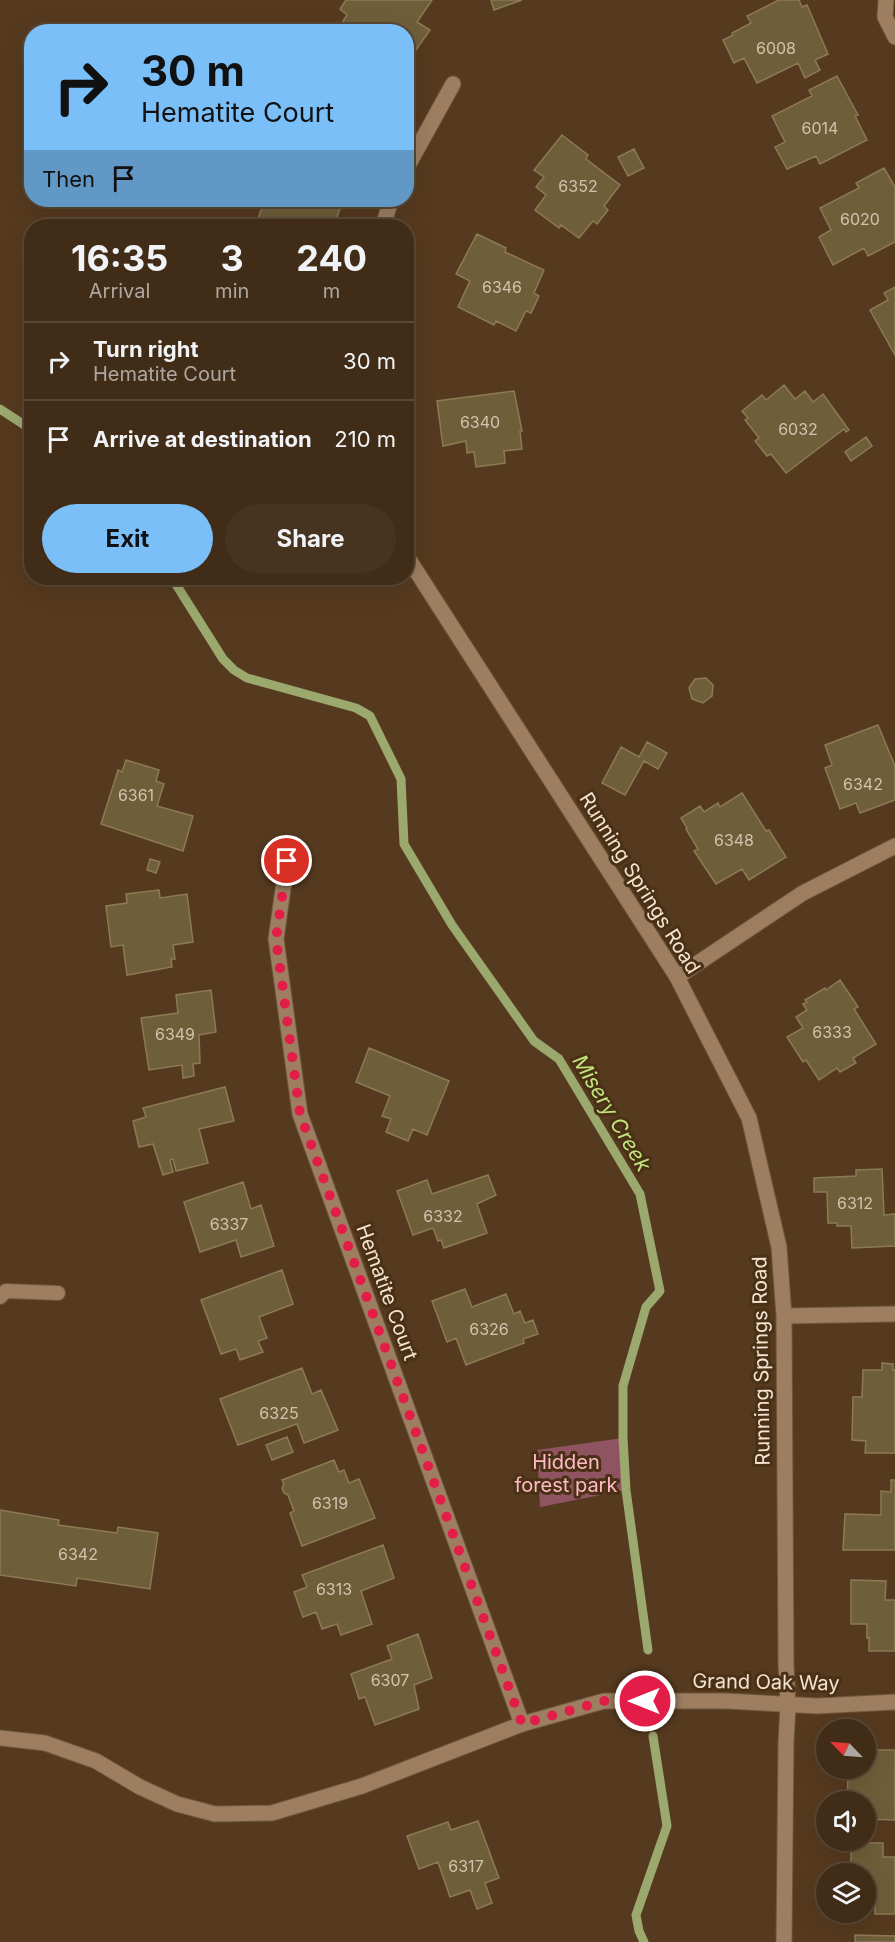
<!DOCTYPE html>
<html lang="en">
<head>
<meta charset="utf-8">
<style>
  :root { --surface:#402c17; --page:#473420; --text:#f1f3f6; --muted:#aea7a1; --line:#594836; --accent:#7abff8 }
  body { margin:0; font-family:Inter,sans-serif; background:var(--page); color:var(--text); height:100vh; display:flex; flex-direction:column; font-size:22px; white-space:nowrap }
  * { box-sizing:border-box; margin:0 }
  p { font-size:20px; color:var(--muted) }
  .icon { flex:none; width:33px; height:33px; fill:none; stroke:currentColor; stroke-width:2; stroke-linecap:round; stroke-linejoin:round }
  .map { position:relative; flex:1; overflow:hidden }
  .details { position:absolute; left:24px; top:219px; width:390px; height:366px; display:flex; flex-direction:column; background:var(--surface); border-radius:24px; box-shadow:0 6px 24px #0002,0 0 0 2px var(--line) }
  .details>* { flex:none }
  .banner { position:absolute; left:24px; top:24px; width:390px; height:183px; border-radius:24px; box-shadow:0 6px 24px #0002,0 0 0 2px var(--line); background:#7abff8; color:#111; overflow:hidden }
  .needle { width:39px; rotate:295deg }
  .buttons { position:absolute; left:816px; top:1719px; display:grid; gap:12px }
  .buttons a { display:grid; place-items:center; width:60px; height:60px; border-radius:50%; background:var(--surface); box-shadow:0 6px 24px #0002,0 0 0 2px var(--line); font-size:30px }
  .pin { position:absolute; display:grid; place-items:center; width:51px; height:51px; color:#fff; margin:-26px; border:3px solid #fff; border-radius:50%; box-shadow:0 2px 6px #0007 }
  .me { position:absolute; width:66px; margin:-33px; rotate:270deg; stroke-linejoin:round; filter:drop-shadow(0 0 4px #0008) }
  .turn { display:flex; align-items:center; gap:21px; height:126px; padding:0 18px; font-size:27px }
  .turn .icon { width:78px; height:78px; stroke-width:2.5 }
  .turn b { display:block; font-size:42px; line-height:51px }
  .then { display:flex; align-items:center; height:57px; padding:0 18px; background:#0003; gap:12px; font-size:22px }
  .eta { display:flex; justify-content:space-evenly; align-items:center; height:102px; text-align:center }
  .eta b { font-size:36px; font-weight:700; line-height:42px }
  .button { display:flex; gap:12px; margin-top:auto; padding:12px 18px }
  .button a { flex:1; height:69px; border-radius:36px; background:var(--accent); color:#111; font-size:24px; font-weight:700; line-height:69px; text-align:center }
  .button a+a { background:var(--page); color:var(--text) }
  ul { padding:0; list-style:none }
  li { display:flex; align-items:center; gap:18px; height:78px; padding:0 18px; border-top:2px solid var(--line) }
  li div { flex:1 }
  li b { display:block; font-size:22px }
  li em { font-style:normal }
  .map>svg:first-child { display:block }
  .green { fill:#8f5361 }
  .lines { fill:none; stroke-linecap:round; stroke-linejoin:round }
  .stream { stroke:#9ba86e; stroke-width:9 }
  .building { fill:#6f5e3a; stroke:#8c7a55; stroke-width:1.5 }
  .service-casing { stroke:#6e573e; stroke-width:16 }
  .minor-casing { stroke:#6e573e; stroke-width:17 }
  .service { stroke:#9d7e61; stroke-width:14 }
  .minor { stroke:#9d7e61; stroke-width:15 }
  .route { stroke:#e11d48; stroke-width:10; stroke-dasharray:0 18 }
  .labels { text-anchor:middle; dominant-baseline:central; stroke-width:6; stroke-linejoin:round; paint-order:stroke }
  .number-label { font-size:16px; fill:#d3c2ad }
  .street-label { font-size:20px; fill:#f4e3d3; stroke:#4a3014 }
  .park-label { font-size:20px; fill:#ffb9c8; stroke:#4a3014 }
  .water-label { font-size:21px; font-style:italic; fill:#c1e57d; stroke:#4a3014 }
</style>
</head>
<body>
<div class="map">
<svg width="895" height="1942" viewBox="0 0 895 1942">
  <rect width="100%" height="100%" fill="#563a1f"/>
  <path class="green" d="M623,1438l3,52 -86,17 -3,-57z"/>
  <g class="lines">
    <path class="stream" d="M0,409l32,21
      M172,578l51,81 11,11 13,8 109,30 14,8 31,63 3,65 48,81 82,116 25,18 81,135 20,97 -14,16 -23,79v52l3,52 22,160
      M644,1942l-5,-11 -3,-16 31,-89 -14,-90"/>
  </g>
  <path class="building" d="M346,0h86l-15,22 13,8 -24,34v-32h-48l-15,-11 4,-6 -7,-6z
    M491,0h31l-28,10z
    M779,0h20l3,7 5,-2 21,49 -13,6 5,10 -15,8 -7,-15 -41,20 -13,-25 -10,5 -11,-23 10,-5 -1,-2 19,-10 -4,-7z
    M837,76l21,39 -3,1 12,24 -47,24 -4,-8 -29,13 -12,-22 10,-5 -13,-26 40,-20 -3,-6z
    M562,135l26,20 -2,4 34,26 -16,21 4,4 -11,14 -4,-3 -14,17 -18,-13 -2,3 -24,-18 11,-15 -10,-8 8,-10 -10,-7z
    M634,149l10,19 -16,8 -10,-19z
    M884,168l11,19v55l-27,14 -4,-8 -31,17 -14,-28 12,-7 -11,-22 39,-20 -3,-5z
    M265,200h78l-7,20 3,1 -2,5h-82z
    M477,234l29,14 -1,4 39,18 -10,23 5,3 -8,17 -5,-2 -10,20 -20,-10 -2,4 -36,-18 12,-26 -14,-7z
    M895,287v68l-25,-45 18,-10 -4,-7z
    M784,385l11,14 10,-8 8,11 10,-8 26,36 -3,2 -2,-3 -58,44 -15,-19 -4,2 -12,-15 4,-3 -14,-18 3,-2 -6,-7 20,-16 4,5z
    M514,391l8,40h-2l2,18 -18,2 1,12 -29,4 -2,-15 -7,1 -1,-12 -23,5 -6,-45z
    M866,437l6,9 -21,15 -6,-9z
    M706,678l7,7 -1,11 -9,7 -11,-4 -3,-11 6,-9z
    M878,725l17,41v34l-35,13 -4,-10 -16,6 -15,-41 7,-3 -7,-20z
    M647,742l20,11 -9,16 -14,-8 -19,34 -23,-12 19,-36 18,10z
    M126,760l33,10 -3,11 8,3 -7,22 36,10 -10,35 -82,-27 17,-54 4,2z
    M742,793l24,38 3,-1 17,27 -37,23 -7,-11 -26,15 -22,-33 4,-2 -12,-20 1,-1 -6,-10 19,-12 4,6 14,-9 2,4z
    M150,859l10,3 -4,11 -9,-3z
    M159,890l1,8 27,-4 6,48 -20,3 2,14h-4l1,8 -45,8 -4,-30 -12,2 -5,-41 21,-3 -1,-9z
    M840,980l18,27 -4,2 22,35 -23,14 3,5 -16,9 -3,-4 -18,12 -13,-20 -3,2 -16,-25 16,-9 -7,-11 11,-7 -4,-6 4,-2 -2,-2 20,-12 1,2z
    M211,990l5,42 -17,3 1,28 -7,1 1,12 -11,2 -1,-13 -33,5 -8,-52 37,-5 -2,-18z
    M369,1048l80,33 -22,54 -14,-6 -5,12 -22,-9 5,-13 -9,-3 8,-20 -34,-14z
    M225,1087l9,34 -35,8 9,34 -32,8 -3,-12 -3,1 3,12 -10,3 -10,-31 -14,3 -6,-26 13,-4 -3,-9z
    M882,1169l2,46 11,-1v32l-43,2 -1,-22h-14v-3h-9l-1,-31h-13v-14l42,-2v-6z
    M488,1175l8,20 -19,9 10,29 -43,15 -3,-8 -3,1 -5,-13 -20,7 -16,-44 30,-11 5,14z
    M243,1182l8,27 10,-4 13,41 -33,11 -5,-17 -36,12 -16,-50z
    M282,1270l11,34 -34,13 8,21 -9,3 5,11 -23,8 -4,-11 -15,5 -20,-54z
    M465,1289l7,18 34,-13 8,20 6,-3 5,12 8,-3 5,14 -15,5 1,4 -58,22 -10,-27 -9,4 -15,-41z
    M882,1363l11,1v6h2v83h-30l1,-12 -14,-1 1,-43h9l1,-27h19z
    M302,1368l10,26 9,-4 17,40 -34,13 -7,-19 -59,21 -18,-46z
    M287,1437l6,15 -21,8 -6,-15z
    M334,1460l5,12 5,-2 5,13 10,-4 16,39 -73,28 -12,-33 4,-2 -6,-16 -4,-2 -2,-5 2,-4 -2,-4z
    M891,1480h4v70h-52l2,-36 36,1v-24l10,1z
    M0,1510l59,10 -1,5 59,8 1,-6 40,6 -8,56 -73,-11 -1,8 -76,-11z
    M383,1545l11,33 -33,13 11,33 -31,11 -4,-11 -15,5 -6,-17 -13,5 -9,-25 13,-5 -5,-12z
    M851,1580l35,1 -1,19h10v51h-26v-14l-2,1v-14h-16z
    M418,1634l14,44 -18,7 5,24 -44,16 -10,-28 -6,2 -8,-25 41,-15 -5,-13z
    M866,1750h29v70l-29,-1v-17h-19l1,-26h10v-8h8z
    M478,1821l21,57 -14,5 7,20 -15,6 -7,-19 -20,7 -12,-35 -19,7 -12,-33 41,-14 3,8z
    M851,1843h32v14h12v57h-20v-11h-3v-13h-6v-16h-15z
    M855,1935l40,1v6h-40z"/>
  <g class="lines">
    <g class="service-casing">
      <path id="service" d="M0,1297l6,-6 52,2"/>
    </g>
    <g class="minor-casing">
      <path id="minor" d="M886,0l-1,17 10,20
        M406,169l47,-85
        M383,226l8,-26
        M406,555l271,422 72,141 30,129 5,69 2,348 2,41 -2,37 -2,200
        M287,861l-11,78 24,175 222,610
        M677,977l126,-84 92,-47
        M784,1316l111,-2
        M0,1738l45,5 51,18 44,26 37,17 38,10 57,-1 90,-27 160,-62 82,-23h122l91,5 78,-4"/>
    </g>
    <use href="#service" class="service"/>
    <use href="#minor" class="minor"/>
  </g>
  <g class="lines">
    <path class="route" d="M287,861l-11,78 24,175 222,610 82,-23h41"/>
  </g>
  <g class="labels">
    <g class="number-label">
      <text x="776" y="48">6008</text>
      <text x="820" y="128">6014</text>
      <text x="578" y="186">6352</text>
      <text x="860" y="219">6020</text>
      <text x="502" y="287">6346</text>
      <text x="480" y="422">6340</text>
      <text x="798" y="429">6032</text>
      <text x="863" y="784">6342</text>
      <text x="136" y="795">6361</text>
      <text x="734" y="840">6348</text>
      <text x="832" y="1032">6333</text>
      <text x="175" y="1034">6349</text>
      <text x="855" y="1203">6312</text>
      <text x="443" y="1216">6332</text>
      <text x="229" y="1224">6337</text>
      <text x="489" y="1329">6326</text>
      <text x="279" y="1413">6325</text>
      <text x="330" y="1503">6319</text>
      <text x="78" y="1554">6342</text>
      <text x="334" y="1589">6313</text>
      <text x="390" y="1680">6307</text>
      <text x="466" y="1866">6317</text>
    </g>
    <g class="street-label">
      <text transform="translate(640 883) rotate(58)">Running Springs Road</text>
      <text transform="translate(387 1292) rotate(70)">Hematite Court</text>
      <text transform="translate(761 1361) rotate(-91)">Running Springs Road</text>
      <text transform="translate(766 1682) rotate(1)">Grand Oak Way</text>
    </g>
    <g class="park-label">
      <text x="566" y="1462">Hidden<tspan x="566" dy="23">forest park</tspan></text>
    </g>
    <g class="water-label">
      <text transform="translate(612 1113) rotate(59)">Misery Creek</text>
    </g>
  </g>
</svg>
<div class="buttons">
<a><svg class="needle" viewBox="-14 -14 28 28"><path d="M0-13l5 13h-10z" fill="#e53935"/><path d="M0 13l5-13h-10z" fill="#aea7a1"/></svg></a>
<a><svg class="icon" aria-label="sound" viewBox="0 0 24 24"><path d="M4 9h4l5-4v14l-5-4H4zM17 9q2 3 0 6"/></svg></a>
<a><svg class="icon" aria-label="layers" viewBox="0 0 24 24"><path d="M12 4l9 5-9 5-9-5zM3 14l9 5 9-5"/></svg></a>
</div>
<div class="pin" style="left:287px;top:861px;background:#d93025"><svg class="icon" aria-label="arrive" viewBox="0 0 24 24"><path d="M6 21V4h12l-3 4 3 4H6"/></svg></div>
<svg class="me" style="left:645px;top:1701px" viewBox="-20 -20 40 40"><circle r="17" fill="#e11d48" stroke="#fff" stroke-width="3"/><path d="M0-11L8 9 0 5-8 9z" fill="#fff"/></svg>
<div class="banner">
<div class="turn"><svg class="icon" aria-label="right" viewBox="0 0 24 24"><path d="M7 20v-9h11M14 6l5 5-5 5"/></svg><div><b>30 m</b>Hematite Court</div></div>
<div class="then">Then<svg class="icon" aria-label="arrive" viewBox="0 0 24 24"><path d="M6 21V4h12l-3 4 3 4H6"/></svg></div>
</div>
<section class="details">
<div class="eta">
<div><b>16:35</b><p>Arrival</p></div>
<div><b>3</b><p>min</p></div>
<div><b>240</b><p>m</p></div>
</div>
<ul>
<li><svg class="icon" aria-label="right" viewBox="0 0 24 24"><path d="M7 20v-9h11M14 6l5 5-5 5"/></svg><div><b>Turn right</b><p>Hematite Court</p></div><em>30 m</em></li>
<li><svg class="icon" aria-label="arrive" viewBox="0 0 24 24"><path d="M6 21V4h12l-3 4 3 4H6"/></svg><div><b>Arrive at destination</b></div><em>210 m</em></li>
</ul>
<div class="button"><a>Exit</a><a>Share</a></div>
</section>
</div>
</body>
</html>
